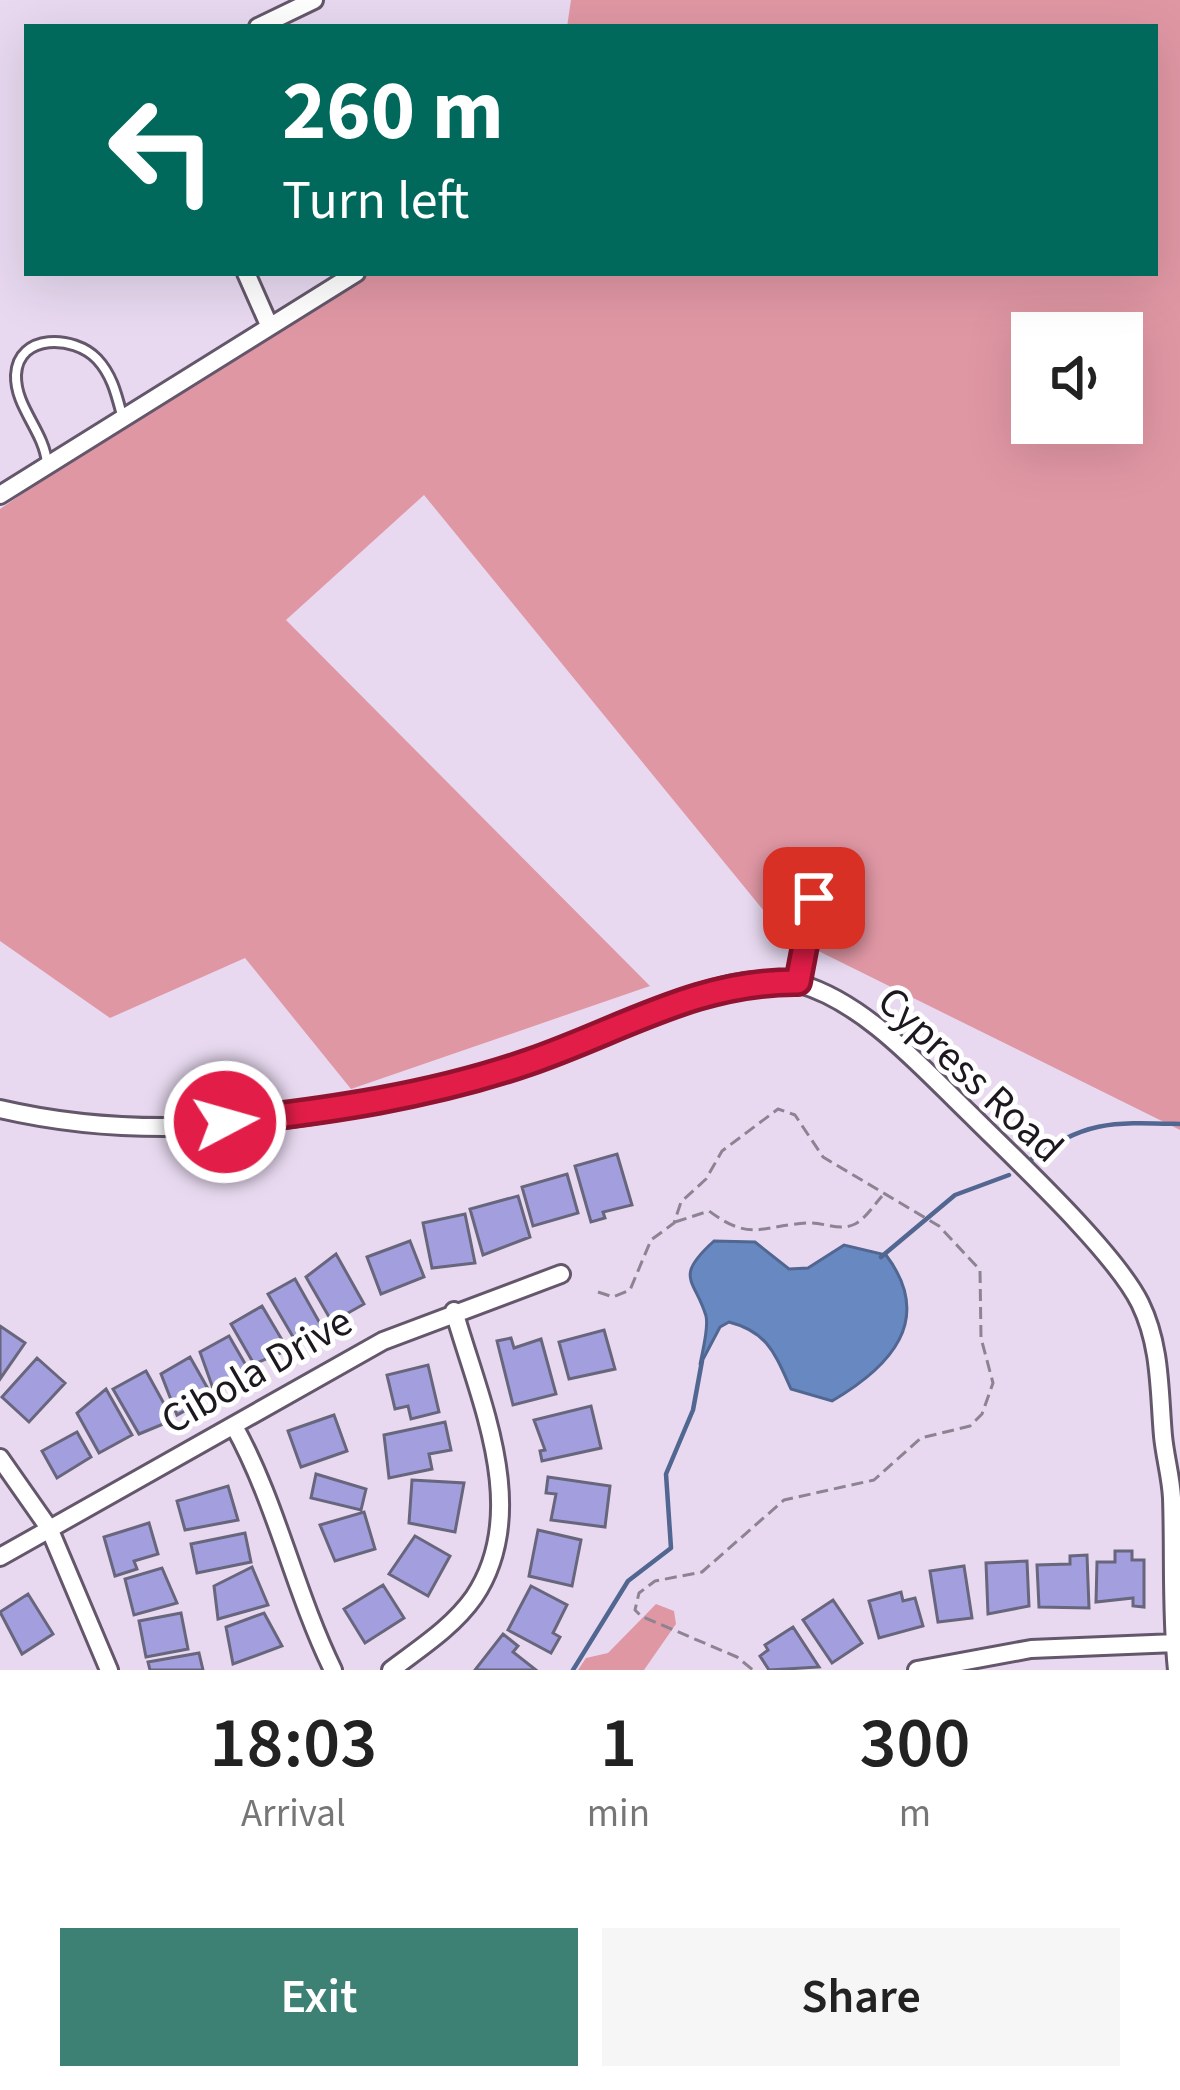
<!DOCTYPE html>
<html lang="en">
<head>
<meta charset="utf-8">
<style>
  :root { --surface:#fff; --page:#f6f6f6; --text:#222; --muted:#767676; --accent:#3d8074 }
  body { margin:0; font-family:"Source Sans 3",sans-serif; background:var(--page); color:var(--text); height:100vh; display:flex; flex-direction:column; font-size:45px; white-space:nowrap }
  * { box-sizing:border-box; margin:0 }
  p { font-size:39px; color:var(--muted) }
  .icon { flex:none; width:66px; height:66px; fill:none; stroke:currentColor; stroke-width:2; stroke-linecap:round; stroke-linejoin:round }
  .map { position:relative; height:1670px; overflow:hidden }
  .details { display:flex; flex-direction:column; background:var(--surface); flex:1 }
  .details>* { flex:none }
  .guide { position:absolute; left:24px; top:24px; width:1134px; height:252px; border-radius:0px; box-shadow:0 12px 48px #0002; background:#00695c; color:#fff; overflow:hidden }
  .controls { position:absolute; left:1011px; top:312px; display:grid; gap:24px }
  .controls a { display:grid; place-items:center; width:132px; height:132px; border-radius:0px; background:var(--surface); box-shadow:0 12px 48px #0002; font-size:60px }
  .pin { position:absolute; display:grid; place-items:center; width:102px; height:102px; color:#fff; margin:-51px; border-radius:24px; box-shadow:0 6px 18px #0006 }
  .me { position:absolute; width:132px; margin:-66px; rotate:84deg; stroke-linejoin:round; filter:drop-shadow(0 0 9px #0008) }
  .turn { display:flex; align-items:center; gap:42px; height:252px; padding:0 60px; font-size:54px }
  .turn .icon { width:156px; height:156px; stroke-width:2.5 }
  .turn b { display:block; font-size:84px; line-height:102px }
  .eta { display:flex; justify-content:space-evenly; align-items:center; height:204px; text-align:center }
  .eta b { font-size:72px; font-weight:600; line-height:84px }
  .action { display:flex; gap:24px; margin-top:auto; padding:24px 60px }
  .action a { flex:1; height:138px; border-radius:0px; background:var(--accent); color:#fff; font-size:48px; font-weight:600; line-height:138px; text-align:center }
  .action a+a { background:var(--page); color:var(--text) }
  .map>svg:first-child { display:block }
  .green { fill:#e097a4; fill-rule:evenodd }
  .water { fill:#6788c0; stroke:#516690; stroke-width:3 }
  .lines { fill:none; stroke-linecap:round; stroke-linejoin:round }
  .stream { stroke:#516690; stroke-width:4.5 }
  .building { fill:#a39fdf; stroke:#67667c; stroke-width:3 }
  .service-casing { stroke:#64576b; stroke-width:14 }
  .minor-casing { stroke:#64576b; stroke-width:22 }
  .path { stroke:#8d8393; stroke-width:3; stroke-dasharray:12 6; stroke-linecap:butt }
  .service { stroke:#fff; stroke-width:8 }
  .minor { stroke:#fff; stroke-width:16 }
  .route-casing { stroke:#92132f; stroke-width:30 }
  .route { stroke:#e11d48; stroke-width:21 }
  .labels { text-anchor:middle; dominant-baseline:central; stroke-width:10; stroke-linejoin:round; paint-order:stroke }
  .street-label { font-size:42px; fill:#1d1820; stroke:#fff }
</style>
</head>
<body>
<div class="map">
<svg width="1180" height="1670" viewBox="0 0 1180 1670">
  <rect width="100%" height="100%" fill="#e8d9f0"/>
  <path class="green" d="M571,0h609v1130l-398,-197 -358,-438 -138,125 364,366 -299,103 -106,-131 -135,60 -110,-77v-432l348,-236h807v-246h-588zM1032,333h90v90h-90z
    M656,1604l18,7 2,13 -32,46h-66l8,-12 22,-5z"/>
  <path class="water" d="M714,1241l41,1 34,27 19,-1 36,-23 42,10c49,65 4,112 -54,146l-41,-12c-16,-35 -23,-57 -62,-67l-9,5 -20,38c2,-13 9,-36 6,-49 -11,-37 -33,-38 8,-75z"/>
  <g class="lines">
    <path class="stream" d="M1029,1161c56,-41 84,-39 151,-37
      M881,1257l74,-62 54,-20
      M573,1670l55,-89 43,-33 -5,-74 27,-64 9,-49"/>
  </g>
  <path class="building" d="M617,1154l15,51 -29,7 2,6 -14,4 -16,-56z
    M567,1174l11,39 -45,13 -11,-39z
    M518,1196l12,41 -47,18 -13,-46z
    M465,1214l10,49 -43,5 -9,-45z
    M410,1241l14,36 -43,17 -14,-37z
    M336,1254l28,50 -32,18 -26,-45z
    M295,1279l27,48 -26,15 -28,-48z
    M262,1306l26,44 -34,14 -23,-40z
    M0,1326l25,17 -25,36z
    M604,1330l11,39 -46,10 -10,-37z
    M229,1336l22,38 -36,20 -15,-42z
    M511,1338l3,10 27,-9 15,55 -43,11 -16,-64z
    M190,1357l22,39 -35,19 -16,-41z
    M37,1358l28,25 -36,39 -27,-25z
    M428,1365l11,47 -28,7 -3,-13 -13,3 -8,-34z
    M146,1371l27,49 -34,14 -26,-45z
    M106,1389l26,46 -33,18 -22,-40z
    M591,1406l10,42 -59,13 -2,-10 5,-1 -11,-30z
    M334,1415l13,36 -46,16 -13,-36z
    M445,1422l6,28 -22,4 3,15 -43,9 -5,-43z
    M77,1432l14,25 -34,21 -15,-27z
    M316,1474l50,15 -5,21 -50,-12z
    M548,1477l62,9 -5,41 -54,-7 5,-26 -10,-1z
    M412,1480l52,3 -9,49 -46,-9z
    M228,1486l10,34 -53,10 -8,-29z
    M364,1512l11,37 -40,12 -15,-36z
    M149,1523l9,31 -24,7 3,8 -22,7 -11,-39z
    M538,1530l43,10 -9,46 -43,-10z
    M245,1533l6,29 -54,11 -6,-29z
    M415,1536l35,20 -22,40 -39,-22z
    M1115,1551h17v9h12v47l-11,-1v-8l-37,4 1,-40h18z
    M1087,1555l2,53 -50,-1 -2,-42 33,-1v-8z
    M1027,1561l2,45 -41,8 -2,-51z
    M964,1566l8,52 -34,4 -8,-51z
    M252,1567l16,38 -50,14 -4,-33z
    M162,1568l15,35 -43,12 -9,-36z
    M383,1585l21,33 -39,25 -21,-34z
    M531,1586l36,19 -14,28 7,4 -9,16 -43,-23z
    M901,1592l2,9 12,-3 8,28 -44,12 -10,-37z
    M28,1594l25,40 -31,20 -22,-42z
    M833,1600l29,43 -30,20 -29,-43z
    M181,1613l7,36 -42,8 -7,-36z
    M264,1613l18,33 -49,18 -7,-37z
    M793,1627l26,40 -50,3 -9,-14 8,-6 -3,-5z
    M503,1634l15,12 -5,6 23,18h-61z
    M199,1653l4,17h-53l-2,-8z"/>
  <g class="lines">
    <g class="service-casing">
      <path id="service" d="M47,463c-3,-32 -32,-56 -31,-88 2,-42 58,-40 81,-16 16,17 20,38 26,60"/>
    </g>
    <g class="minor-casing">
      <path id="minor" d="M258,27l56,-27
        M246,273l23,52
        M0,495l356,-222
        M798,983l16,-85
        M0,1109c171,40 359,8 525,-46 73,-24 199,-101 275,-79 66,19 123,85 171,131 44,44 143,136 169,188 21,43 19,87 23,133 2,21 8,41 9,62 2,57 -1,115 5,172
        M234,1426c43,78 60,164 99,244
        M0,1458l49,70 60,142
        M0,1557l383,-216 178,-67
        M391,1670c29,-22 62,-43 83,-73 58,-86 5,-198 -20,-286
        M917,1670l114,-21 145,-6"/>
    </g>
    <path class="path" d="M675,1222l34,-11c43,32 53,14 99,12 17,-1 30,9 47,1 11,-6 19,-19 27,-28
      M598,1292l15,5 17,-7 21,-50 23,-17 7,-21 25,-23 16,-28 56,-42 17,6 28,42 116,69 41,44 1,68 12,45 -11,31 -12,12 -49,12 -47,42 -90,20 -82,72 -47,9 -16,12 -4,17 6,6 96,41 16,13"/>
    <use href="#service" class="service"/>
    <use href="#minor" class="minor"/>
  </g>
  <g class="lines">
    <g class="route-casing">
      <path id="route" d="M225,1122c102,-11 206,-26 304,-60 93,-32 168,-81 269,-80l16,-84"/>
    </g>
    <use href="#route" class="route"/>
  </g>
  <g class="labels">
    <g class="street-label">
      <text transform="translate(970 1075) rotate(43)">Cypress Road</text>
      <text transform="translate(257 1371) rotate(-30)">Cibola Drive</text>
    </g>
  </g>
</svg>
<div class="controls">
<a><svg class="icon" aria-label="sound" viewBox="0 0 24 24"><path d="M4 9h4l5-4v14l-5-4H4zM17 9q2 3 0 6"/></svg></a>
</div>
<div class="pin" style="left:814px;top:898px;background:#d93025"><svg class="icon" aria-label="arrive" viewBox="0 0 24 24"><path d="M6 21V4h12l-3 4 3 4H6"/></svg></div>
<svg class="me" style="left:225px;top:1122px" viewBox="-20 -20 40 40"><circle r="17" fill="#e11d48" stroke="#fff" stroke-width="3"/><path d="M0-11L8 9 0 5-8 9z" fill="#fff"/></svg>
<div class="guide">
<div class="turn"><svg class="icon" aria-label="left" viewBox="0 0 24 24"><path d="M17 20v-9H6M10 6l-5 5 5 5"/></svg><div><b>260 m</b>Turn left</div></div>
</div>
</div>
<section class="details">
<div class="eta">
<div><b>18:03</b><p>Arrival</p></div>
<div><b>1</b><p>min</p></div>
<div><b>300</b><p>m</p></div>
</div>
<div class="action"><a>Exit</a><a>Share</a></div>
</section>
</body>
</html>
